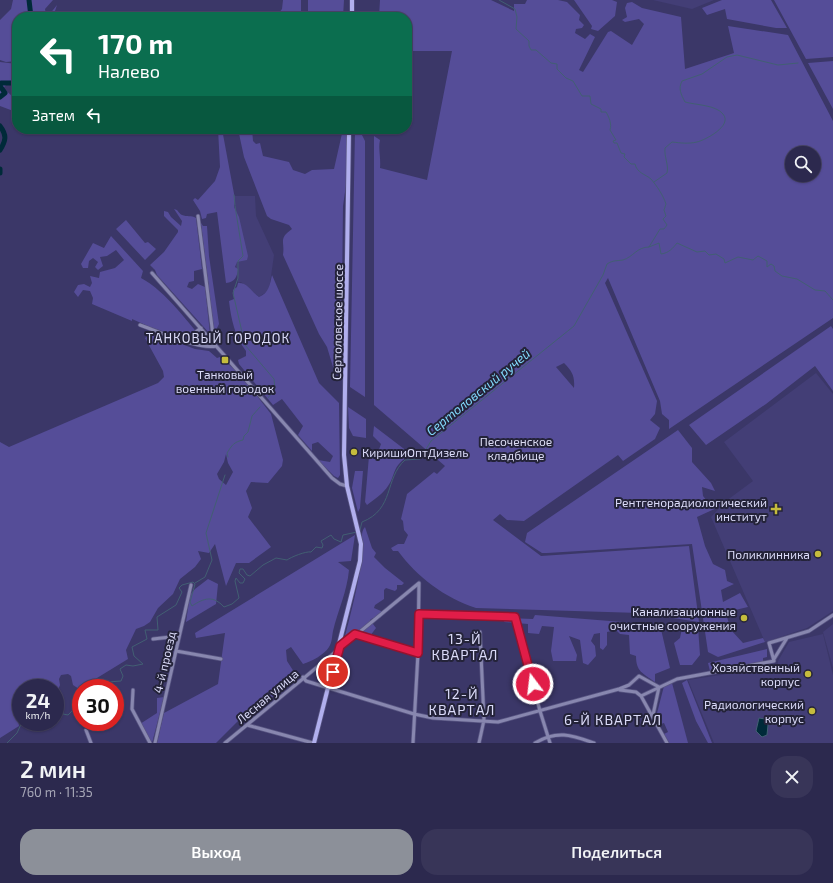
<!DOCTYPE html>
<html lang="ru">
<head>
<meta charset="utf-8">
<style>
  :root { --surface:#2c294e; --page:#383558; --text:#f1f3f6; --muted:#a6a6b6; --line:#484566; --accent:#8c9099 }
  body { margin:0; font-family:"Exo 2",sans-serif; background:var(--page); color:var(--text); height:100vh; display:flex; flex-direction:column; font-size:15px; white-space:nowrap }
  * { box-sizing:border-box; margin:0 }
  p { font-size:13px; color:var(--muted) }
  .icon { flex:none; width:22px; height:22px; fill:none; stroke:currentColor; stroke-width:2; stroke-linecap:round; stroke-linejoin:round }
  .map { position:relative; height:743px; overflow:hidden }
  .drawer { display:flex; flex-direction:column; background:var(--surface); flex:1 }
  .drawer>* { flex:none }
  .guide { position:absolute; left:12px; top:12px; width:400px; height:122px; border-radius:16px; box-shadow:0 1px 3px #0004,0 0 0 1px var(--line); background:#0b6e4f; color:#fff; overflow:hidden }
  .controls { position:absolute; left:785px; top:146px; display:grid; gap:8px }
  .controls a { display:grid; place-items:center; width:36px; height:36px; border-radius:50%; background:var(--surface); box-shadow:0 1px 3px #0004,0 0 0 1px var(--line); font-size:20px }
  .speed { position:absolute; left:12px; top:679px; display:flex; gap:8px; font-size:20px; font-weight:700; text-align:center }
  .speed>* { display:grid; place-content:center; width:52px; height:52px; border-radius:50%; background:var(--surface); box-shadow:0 1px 3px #0004,0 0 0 1px var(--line); line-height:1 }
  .speed small { font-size:10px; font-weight:400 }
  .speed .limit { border:6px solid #d22; background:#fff; color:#111 }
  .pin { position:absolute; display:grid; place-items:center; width:34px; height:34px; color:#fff; margin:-17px; border:2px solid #fff; border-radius:50%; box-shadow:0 1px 4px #0007 }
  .me { position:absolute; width:44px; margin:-22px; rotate:345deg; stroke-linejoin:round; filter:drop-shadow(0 0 3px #0008) }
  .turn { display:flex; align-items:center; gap:14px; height:84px; padding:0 20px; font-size:18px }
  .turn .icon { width:52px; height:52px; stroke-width:2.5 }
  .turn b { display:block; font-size:28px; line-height:34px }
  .then { display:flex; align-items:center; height:38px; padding:0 20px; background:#0003; gap:8px; font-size:15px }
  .round { display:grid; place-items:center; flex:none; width:42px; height:42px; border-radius:16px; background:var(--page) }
  .headline { display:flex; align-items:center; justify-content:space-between; height:68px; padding:0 20px }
  h1 { font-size:24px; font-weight:600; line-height:30px }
  .action { display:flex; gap:8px; margin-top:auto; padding:8px 20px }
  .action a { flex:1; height:46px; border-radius:16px; background:var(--accent); color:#fff; font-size:16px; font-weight:600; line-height:46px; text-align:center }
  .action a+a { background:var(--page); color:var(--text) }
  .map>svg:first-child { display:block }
  .built { fill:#433e76 }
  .green { fill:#554d98; fill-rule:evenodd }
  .water { fill:#002a39; stroke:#425f73 }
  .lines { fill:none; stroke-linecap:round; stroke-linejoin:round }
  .stream { stroke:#425f73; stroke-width:1 }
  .river { stroke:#002a39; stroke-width:5 }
  .street-casing { stroke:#585582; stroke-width:4.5 }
  .secondary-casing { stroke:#585582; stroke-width:5.5 }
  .street { stroke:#8887af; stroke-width:3 }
  .secondary { stroke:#b1afee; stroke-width:4 }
  .route-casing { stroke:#92132f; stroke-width:10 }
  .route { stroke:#e11d48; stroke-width:7 }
  .poi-dot { fill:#c5bc3d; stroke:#242339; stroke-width:1.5 }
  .labels { text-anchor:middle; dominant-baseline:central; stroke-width:4; stroke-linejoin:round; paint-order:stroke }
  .street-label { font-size:12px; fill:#dbdbf9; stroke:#242339 }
  .poi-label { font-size:12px; fill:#dbdbf9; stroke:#242339; text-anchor:end }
  .park-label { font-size:12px; fill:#dcdcf4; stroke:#242339 }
  .neighbourhood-label { font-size:13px; letter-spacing:1px; fill:#dbdbf9; stroke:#242339 }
  .water-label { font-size:13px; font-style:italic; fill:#81d8fa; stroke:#242339 }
  .quarter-label { font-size:14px; letter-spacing:1px; fill:#dbdbf9; stroke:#242339 }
</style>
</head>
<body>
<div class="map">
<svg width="833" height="743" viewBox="0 0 833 743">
  <rect width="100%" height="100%" fill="#3b3768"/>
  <path class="built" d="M653,0h61l-22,9z
    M234,196h21l1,20 18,39 -5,35 -10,7 -18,-15 -3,1 -3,-23z
    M816,373l17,21v217l-26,17 -42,14 -54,-125 15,-16 27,-20 -29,-39z
    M833,624v44l-10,-36z
    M823,634l10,41v68h-119l-26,-63 90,-14v-5l11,-19z"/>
  <path class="green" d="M13,0h40l-8,9 1,6h3l8,-10 -4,12h-36v44l-11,1 -6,-2v-40l11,-11z
    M283,0h18v17h-42l-1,-4h21l3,-4z
    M308,0h36l-1,17h-35z
    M380,0h111l23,11v-7h11l2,-4h31l9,2 13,13 -1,5 5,5 -2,3 -6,1 -1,4 10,6 5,-5 5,3 -16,33 4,2 25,-40 3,-1 21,14 12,-21 -5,-5 -14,3 -3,-2 5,-3 -2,-9 2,-5 5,-1 10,6 39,9 4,52 49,-16 -6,-27 60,9 45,86v197l-164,111v-9l-7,-6 -2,-13 -52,-123 -3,5 52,118 -2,13 -5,6 10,8 -5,11 -32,22 -5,-6 -94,66 -17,-1 -7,-6 -7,6 48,36 148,-10 10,76 -59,-9 -164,-5c-31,-10 -59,-31 -78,-57h-5l-2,-3 7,-4h6l4,-9 -4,-5 -1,-9 -2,-2 6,-25 27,-22 3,2 8,-8 -71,-61v-269l6,4c-2,9 1,18 0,28l47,12 25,-129h-45v-34h-28zM792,153h22v22h-22zM564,363c8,8 11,13 10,25l-18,-21z
    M574,0h38l5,2 -2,14 -17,15 -7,-2 1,-3z
    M722,0h49l16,28h-11l-49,-9 -2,-10 -18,6 -5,-7z
    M774,0h59v57l-27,2z
    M833,61v48l-25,-46z
    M0,62l17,2v20l-11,1 -3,3 9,8 5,-3 -1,19 -16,-6z
    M218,129h4l13,70 -1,8 5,10 9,39 -1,4 -10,2 -2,5 3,2c-1,8 -3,13 -12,14l-9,-71 -10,2 -1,4 -4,1 -2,-8 -7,-11 2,-2 3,2 17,-19 5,-14z
    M238,129h14l1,12 3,3 4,-1 3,13 26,6 4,8 12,4 7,-4 22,-1 9,-40h3v56l-3,21 -2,173 -8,-12 -6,-20 -8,-13 -36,-79c2,-14 -5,-16 9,-26l-3,-4 -18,-6 -4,-3 -23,-59z
    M355,131h5l5,10v256l-15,-10z
    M174,209c5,1 4,4 8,6 5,2 9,0 14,3l6,51 -8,2v10l-5,1 -2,5 5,2 6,-5 7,3 5,47 -53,-59 -2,-5 -5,-5 14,-13 14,-20v-2l-14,-14v-5l4,1 3,5 10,9 1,-5z
    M126,220l19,23 3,-1 8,7 -11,11 -29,-31z
    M201,223l2,3h4l2,30 10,68 -3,6h-2z
    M111,236l32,35 -2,7c25,13 49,47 67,68l-58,-19 -18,-8v2l-40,-17 1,-6 -3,-7 -7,-1 -5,7 -4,-5 4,-7 6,-1 6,3 2,-4 -2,-7 9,2 1,-6 15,-4 9,-8 -8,-10 -9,6 -7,1 3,9 -5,4 -3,-3 3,-5 -5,-4 -4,3 -1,7h-5l-2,-4 12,-21 11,5z
    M272,275l47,108 20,20 1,72 -2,3 -4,-2 -16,-16 12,2 3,-6 -15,-14 -6,2v7l-14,-16 5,-9 -21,-27 -9,6 -34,-41 -1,-4 8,-4v-5c-11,-14 -15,-32 -17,-50l5,-2 -1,-9 4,-3 1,-4c9,-1 14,9 21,14 10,-4 11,-13 13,-22z
    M831,326l2,3v62l-18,-25 -49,38 -60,41 -17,-20z
    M152,333l43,16 14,2 8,7 3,-1 21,18 30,39 12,46 -1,6 -14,17 -17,-1 -5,9 6,17 -4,9 23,30 -22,16h-13l-10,23 -11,-42 -6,9 -11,-2 3,8 -6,8 -15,12 -7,15 -15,14 -8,14 -6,4 -8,3 -10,21 2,9 -49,30 -6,-4 -2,-9 -3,-2 -7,1 -2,4 1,6 -5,12v-9h-34v28l-3,2 1,8 -19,12v-296l9,5 149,-64 6,-6 -1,-6 -18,-33zM226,454l2,9 5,9 -7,13 -7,-6 -2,-5 7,-12z
    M348,407l18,12v19l-13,-2 -4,-8z
    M374,426l38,29c-23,10 -14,22 -28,36 -4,5 -11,9 -17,14l-2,-3 4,-46 8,-1 4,-11 -8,-8z
    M678,430l14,18v14l19,21 4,8 -13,-4 1,9 4,5 17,-2 -3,7 -24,11 8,29 8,18 12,6 2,11 7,3 -13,6 2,12 17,-9 8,14 -13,3 -8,7 4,13 12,13 20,-5 2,4 -47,15 -10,-5 -16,-108 -145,9h-5l-17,-11 2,-9z
    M355,471h8l-3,37 -2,4 -6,-24z
    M365,527l7,21 4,5 -2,4 11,11 19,15 -2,2h-5v4l-2,2 -9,-3 -2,2v9l-9,6 -1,3 7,3 2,4 -3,3h-7l-3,2 6,8 -6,8 -17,-4 -8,4c7,-27 14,-54 17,-82 2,-9 -3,-21 3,-27z
    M355,535l-4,26 -13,1 11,8c-2,22 -11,40 -16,61 -1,5 -1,12 -4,16 -5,8 -17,14 -26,17l-12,-17 -5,3 1,11 9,14 -39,36 -18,9 -23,23h-59l7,-30 54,-29 7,-51 -29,5 -1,-5z
    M208,579l10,5 -2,20 -30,18 4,-27 5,-6z
    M535,615l125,10 10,43 -15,6v8c-12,-9 -19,-10 -19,-26l-6,-2 -1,-19 -9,-1 -4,-4 -9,2v13l-4,5 -3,-2v-15l-6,1 -3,7 4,5 1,10 -8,9 -5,-2 -3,-23 -11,-4 8,19 -1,6h-23l-2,-10 3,-24 -12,-1 -3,8 -11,-1v-9l-24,-2 2,-4 27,1z
    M698,627l2,28 -8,10h-12l-6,-22 6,-5 2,-10z
    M767,649v8l-4,1v6l-53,7 -2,-8z
    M687,680l25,63h-4l-12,-22 -14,-38z
    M672,683l16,60h-19l-5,-9 4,-2 -4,-9 -3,1 -5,-7 8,-31z
    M164,697l-12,46h-2l-10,-19 17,-11v-15z"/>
  <path class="water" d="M759,718l6,1 3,6 -1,10 -5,2 -6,-6z"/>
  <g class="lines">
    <path class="stream" d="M654,182l13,-9c2,-8 -3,-16 -2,-25l7,-6c9,1 16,2 25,0 8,-2 36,-16 26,-28 -7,-9 -27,-9 -38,-12 -4,-8 -7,-13 -3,-21l20,-7 25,-17 10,-2 41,10 20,-2
      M234,195l1,10
      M235,206l8,50 -5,5v17l-5,15 12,52 29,34 1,10 -7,9
      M649,247l10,-4 2,11c8,-1 12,-6 16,-11l20,9 8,-1 4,4 7,-1 8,5 1,4 13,-6 15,3 5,-4 9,5v6l4,-3 3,2 1,5 7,5 15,3 18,11 10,1 8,9
      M228,457l-1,-4c5,-8 7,-11 16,-13l1,-4 4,-4 4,-16 8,-9
      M360,530l2,-8c33,-13 22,-43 43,-62l15,-1 11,-18 143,-115 29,-51 4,-11c6,-4 10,-3 16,-4 10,-3 14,-13 26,-13l11,-18h4l3,-4 -4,-6 3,-3 -2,-6 2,-6c-3,-9 -9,-18 -15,-25 -6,-5 -14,-6 -16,-15h-4l-7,-7 1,-3 -4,-1 -4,-10h-3l-1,-2 3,-1 -6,-10c2,-6 -1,-13 -4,-18h-5v-3l-10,-5 -1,-8h-8l-9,-15 -7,-3 -9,-9v-5l-6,-1 -15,-13h-5l-2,-4v-5l-13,-12 1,-12 -2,-8 -16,-9
      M195,583l10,-6 7,-17 -6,-27 19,-58
      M105,688l3,-6 13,-1 2,-5 -3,-7 6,-4 7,1 10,-2 -9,-8 -2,-9 15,-8 -2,-9h13l-1,-13 19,-12 6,-13 -3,-4 3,-3 11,-3 2,2 -5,18 2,4c12,-8 21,-11 32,1l8,-3 7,-6 -4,-17 1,-3 4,5h3l2,-4 -6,-6 1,-4h3l4,6 3,1 13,-11 13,-7 11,2c4,-3 19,-9 24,-8l5,-5 6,1 1,-3 -2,-4 10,-6 3,4 7,3 2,-7 14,-3
      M55,710l8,-2v6l5,1 4,-4 9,1
      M7,743l10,-10 5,-11"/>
    <path class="river" d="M29,0l2,17
      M0,97l5,-4 -5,-7 1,-3h10l6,-2
      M0,126c7,9 6,15 0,24
      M0,169v4"/>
    <g class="street-casing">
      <path id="street" d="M198,216l16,127
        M152,273l180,205 8,6 7,2
        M140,325c17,6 60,25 76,21
        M195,344l-3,-9 9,-7
        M419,614l96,3 25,94 10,32
        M355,634l63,19
        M153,639l26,-3
        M176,651l45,8
        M774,659l13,-21
        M303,677l3,4 108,33 19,4 65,4 121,-33 10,-4 10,-9 20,11
        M133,690l-1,19 18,34
        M620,690l16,2 5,4 26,47
        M641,696l36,-17 97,-18 -5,-18 40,-12 24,-16
        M653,715l6,-28
        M247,725l66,18
        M86,730l5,13
        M155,743l36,-158
        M225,743l194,-160 -1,70 -5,90
        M479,743l5,-23 -4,-88
        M535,743c22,-13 36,-8 59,0"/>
    </g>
    <g class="secondary-casing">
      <path id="secondary" d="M352,17v-17
        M314,743l46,-182 1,-17 -14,-58 -3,-31 5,-326"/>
    </g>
    <use href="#street" class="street"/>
    <use href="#secondary" class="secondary"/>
  </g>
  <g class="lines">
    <g class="route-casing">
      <path id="route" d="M333,672l7,-26 15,-12 63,19 1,-39 96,3 18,67"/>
    </g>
    <use href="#route" class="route"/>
  </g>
  <g class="poi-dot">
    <rect x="221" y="356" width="8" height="8" rx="2"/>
    <circle cx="354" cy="452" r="4"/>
    <path d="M774 503h4v4h4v4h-4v4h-4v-4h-4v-4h4z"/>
    <circle cx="818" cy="554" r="4"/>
    <circle cx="744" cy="618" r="4"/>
    <circle cx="808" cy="674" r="4"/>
    <circle cx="812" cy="711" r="4"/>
  </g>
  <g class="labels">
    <g class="street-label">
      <text transform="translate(337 322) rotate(-89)">Сертоловское шоссе</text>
      <text transform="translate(164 662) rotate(-77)">4-й проезд</text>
      <text transform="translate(267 696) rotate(-40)">Лесная улица</text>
    </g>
    <g class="poi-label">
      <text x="225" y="374" text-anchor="middle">Танковый<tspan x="225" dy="14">военный городок</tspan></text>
      <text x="362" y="452" text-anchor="start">КиришиОптДизель</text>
      <text x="767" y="502">Рентгенорадиологический<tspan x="767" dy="14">институт</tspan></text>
      <text x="810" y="554">Поликлинника</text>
      <text x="736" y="611">Канализационные<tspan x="736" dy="14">очистные сооружения</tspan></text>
      <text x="800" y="667">Хозяйственный<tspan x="800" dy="14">корпус</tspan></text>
      <text x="804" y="704">Радиологический<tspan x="804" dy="14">корпус</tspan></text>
    </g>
    <g class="park-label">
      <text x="516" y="441">Песоченское<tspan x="516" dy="14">кладбище</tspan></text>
    </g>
    <g class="neighbourhood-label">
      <text x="218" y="338">ТАНКОВЫЙ ГОРОДОК</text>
    </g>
    <g class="water-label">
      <text transform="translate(478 392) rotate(-39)">Сертоловский ручей</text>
    </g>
    <g class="quarter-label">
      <text x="465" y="638">13-Й<tspan x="465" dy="16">КВАРТАЛ</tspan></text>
      <text x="462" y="693">12-Й<tspan x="462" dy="16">КВАРТАЛ</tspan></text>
      <text x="613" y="719">6-Й КВАРТАЛ</text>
    </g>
  </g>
</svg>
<div class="controls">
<a><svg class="icon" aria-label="search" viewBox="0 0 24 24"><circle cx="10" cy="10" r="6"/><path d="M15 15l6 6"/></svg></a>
</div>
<div class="speed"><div>24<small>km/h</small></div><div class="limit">30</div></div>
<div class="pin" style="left:333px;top:672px;background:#d93025"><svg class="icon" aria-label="arrive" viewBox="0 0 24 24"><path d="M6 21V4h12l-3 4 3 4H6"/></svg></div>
<svg class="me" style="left:533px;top:684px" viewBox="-20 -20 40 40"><circle r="17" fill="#e11d48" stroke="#fff" stroke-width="3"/><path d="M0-11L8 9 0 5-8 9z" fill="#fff"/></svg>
<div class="guide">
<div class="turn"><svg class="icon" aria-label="left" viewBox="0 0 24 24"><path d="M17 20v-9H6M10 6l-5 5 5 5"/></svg><div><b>170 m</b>Налево</div></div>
<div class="then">Затем<svg class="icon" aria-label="left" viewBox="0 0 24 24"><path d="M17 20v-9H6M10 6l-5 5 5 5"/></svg></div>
</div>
</div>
<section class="drawer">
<div class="headline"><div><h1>2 мин</h1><p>760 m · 11:35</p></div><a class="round"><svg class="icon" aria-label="close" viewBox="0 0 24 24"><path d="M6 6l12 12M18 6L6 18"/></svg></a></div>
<div class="action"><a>Выход</a><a>Поделиться</a></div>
</section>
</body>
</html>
